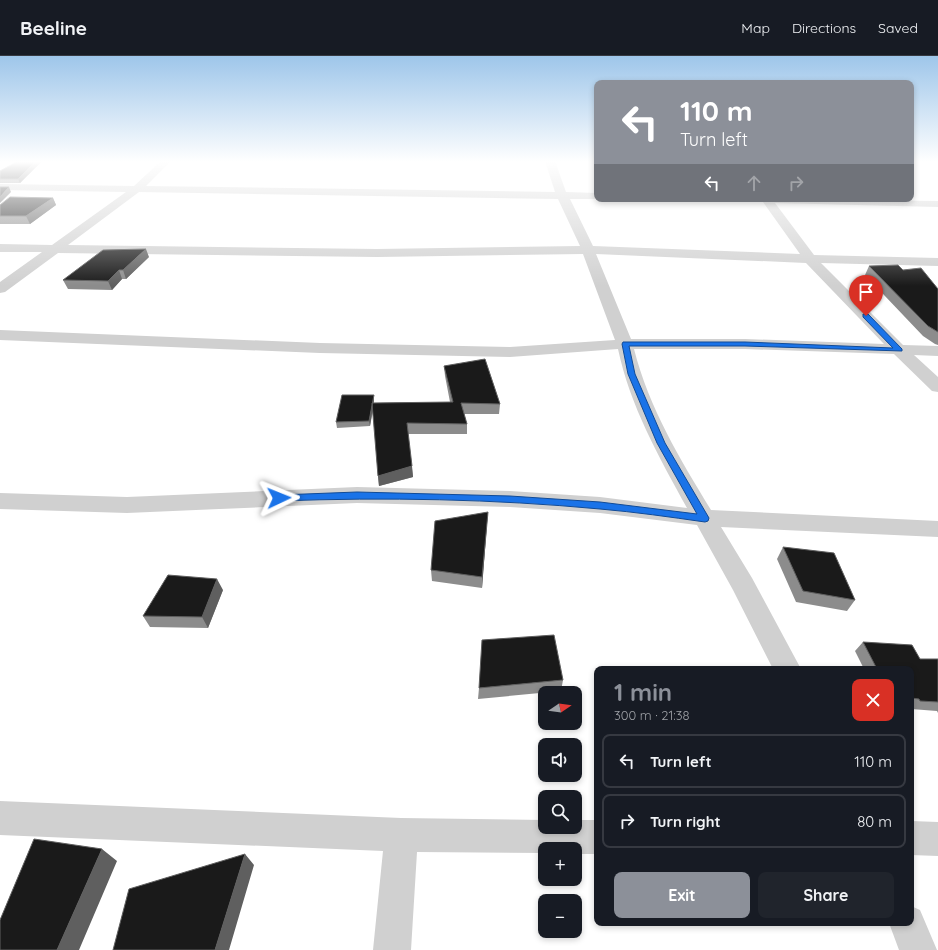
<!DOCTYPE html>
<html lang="en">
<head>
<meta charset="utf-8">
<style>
  :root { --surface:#171b24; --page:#20242c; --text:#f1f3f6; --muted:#9ea1a6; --line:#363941; --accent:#8c9099 }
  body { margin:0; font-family:Quicksand,sans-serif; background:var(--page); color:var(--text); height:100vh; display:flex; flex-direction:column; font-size:15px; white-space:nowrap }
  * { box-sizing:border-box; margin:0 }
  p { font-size:13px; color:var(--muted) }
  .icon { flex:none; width:22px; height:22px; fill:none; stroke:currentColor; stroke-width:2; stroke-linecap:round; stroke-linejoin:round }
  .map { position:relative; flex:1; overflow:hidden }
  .drawer { position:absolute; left:594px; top:610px; width:320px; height:260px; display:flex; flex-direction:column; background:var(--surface); border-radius:8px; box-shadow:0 2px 6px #0003 }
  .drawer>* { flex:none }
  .banner { position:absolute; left:594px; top:24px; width:320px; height:122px; border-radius:8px; box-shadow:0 2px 6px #0003; background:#8c9099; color:#fff; overflow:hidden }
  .needle { width:26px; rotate:77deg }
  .fabs { position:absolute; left:538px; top:630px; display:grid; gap:8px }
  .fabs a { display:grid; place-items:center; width:44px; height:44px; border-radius:8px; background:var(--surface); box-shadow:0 2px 6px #0003; font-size:20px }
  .pin { position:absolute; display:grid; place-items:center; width:34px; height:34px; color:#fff; margin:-41px -17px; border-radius:50% 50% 50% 0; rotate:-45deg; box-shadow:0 0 4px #0007 }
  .pin .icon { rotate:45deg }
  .me { position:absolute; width:44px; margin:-22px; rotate:88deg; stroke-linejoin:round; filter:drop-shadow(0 0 3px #0008) }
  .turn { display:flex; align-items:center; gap:14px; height:84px; padding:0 20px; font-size:18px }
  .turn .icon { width:52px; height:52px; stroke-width:2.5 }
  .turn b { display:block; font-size:28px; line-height:34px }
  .lanes { display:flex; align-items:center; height:38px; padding:0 20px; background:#0003; justify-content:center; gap:20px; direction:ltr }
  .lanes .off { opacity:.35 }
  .round { display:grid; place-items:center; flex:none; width:42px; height:42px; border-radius:8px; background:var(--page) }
  .overview { display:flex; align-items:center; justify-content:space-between; height:68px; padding:0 20px }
  h1 { font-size:24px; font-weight:800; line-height:30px; color:var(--accent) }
  .button { display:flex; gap:8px; margin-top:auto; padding:8px 20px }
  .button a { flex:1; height:46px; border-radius:8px; background:var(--accent); color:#fff; font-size:16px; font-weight:800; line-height:46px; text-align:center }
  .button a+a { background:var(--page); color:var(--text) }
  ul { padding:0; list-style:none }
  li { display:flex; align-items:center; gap:12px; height:54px; margin:0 8px 6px; padding:0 12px; border:2px solid var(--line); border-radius:8px }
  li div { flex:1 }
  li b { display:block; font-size:15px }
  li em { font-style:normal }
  header { display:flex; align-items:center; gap:24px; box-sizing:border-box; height:56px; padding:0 20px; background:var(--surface); border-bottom:1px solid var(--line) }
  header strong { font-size:19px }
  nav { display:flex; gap:22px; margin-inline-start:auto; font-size:14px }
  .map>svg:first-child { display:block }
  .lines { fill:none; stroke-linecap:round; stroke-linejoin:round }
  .street { fill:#d0d0d0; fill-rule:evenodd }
  .wall { fill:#8c8c8c }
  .shaded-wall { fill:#5f5f5f }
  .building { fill:#1a1a1a; stroke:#5f5f5f }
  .route { fill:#1a73e8; stroke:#114b97 }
</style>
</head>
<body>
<header>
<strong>Beeline</strong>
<nav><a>Map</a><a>Directions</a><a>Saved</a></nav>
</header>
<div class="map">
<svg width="938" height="894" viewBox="0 0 938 894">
  <rect width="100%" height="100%" fill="#fff"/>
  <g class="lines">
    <path class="street" d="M161,105h10l-25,25 409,6 -10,-31h10l11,31 31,1v6h1h-28l23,47 207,8 -37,-52 -7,-1 -2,-2 184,2v6l-163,-4 39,52 124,3v8l-117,-3 82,82 35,1v10l-24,-1 24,22v15l-6,-1 -38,-37 -149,-5h-111c15,59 46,110 77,161l227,11v16l-217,-10 31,51 49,91h-28l-40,-79 -36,-65 -97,-12 -90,-6 -153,-4 -230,10 -127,-4v-16l127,4 230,-10 153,4 90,6 87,11c-28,-51 -57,-102 -69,-159l-108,8 -190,-4 -320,-13v-10l320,13 190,4 105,-7 -32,-86 -206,3 -319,-4 -53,39 -5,1v-11l42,-30h-42v-8l52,1 74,-53 -126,-2v-6l134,2zM139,136l419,7 22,47 -203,3 -309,-4zM596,198l210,9 78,81 -139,-5h-114z
      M0,745l401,17 144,2v7h30v-7h22v34h-22v-5h-30v4l-128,-1 -6,98h-38l10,-99 -383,-16z
      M911,765l27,1v34l-27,-1z
      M911,850l9,4 17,40h-38l-10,-27h22z"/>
  </g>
  <path class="wall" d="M18,105h24l-22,22h-20v-12z
    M53,142l3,7 -26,19h-30v-19z
    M149,201l-23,22h-4l-10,11 -44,-1 -5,-9z
    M869,210l34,4 35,19v56l-3,-1 -12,-8 -58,-61z
    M444,310l56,38 -1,10h-35l3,10v10h-59l5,43 -34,9 -1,-10 -5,-65 -3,15 -33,2 -1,-6 38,-22v3l76,-1 -5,-26z
    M488,456l-6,76 -50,-7 -1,-11z
    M783,491l72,53 -8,11 -51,-9 -19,-43z
    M223,534l-15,38 -58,-1 -7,-11z
    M863,586l57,17h18v54l-1,-2 -26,-2v-40h-47l-9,-18z
    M563,624l-2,11 -83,8 1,-11z"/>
  <path class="shaded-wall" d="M36,105h6l-22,22 -2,-4z
    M9,131l2,5 -11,11v-6z
    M53,142l3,7 -26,19 -4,-8z
    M146,193l3,8 -23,22 -3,-9z
    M119,214l3,9 -10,11 -4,-9z
    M374,339v5l-4,26 -1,-5z
    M412,410l1,11 -34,9 -1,-10z
    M488,456l-1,11 -5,65v-11z
    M217,523l6,11 -15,38 -6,-11z
    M102,793l15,12 -38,89h-22z
    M245,798l9,11 -25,85h-14z"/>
  <path class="building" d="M18,105h18l-18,18h-18v-8z
    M0,131h9l-9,10z
    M10,141l43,1 -27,18h-26v-11z
    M146,193l-23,21h-4l-11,11 -45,-1 40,-30z
    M898,209l5,5 18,-2 17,21v43l-10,-6 -59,-60z
    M485,303l15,45 -39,-1 6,21 -60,-1 5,43 -34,10 -6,-73 81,-1 -9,-36z
    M342,339h32l-5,26 -33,1z
    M488,456l-6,65 -51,-7 4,-49z
    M783,491l51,6 21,47 -52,-9z
    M168,519l49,4 -15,38 -59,-1z
    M554,579l9,45 -84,8 3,-48z
    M863,586l49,3 8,14h18v43l-18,-1 -1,-2 -8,-1v-29h-34z
    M34,783l68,10 -45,101h-57v-30z
    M245,798l-30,96h-102l16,-61z"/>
  <linearGradient id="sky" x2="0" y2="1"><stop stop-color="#9ec6ea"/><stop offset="0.46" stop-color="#fff"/><stop offset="1" stop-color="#fff" stop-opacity="0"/></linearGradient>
  <rect width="938" height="230" fill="url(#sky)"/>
  <path class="route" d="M863,258h5l34,35v2l-157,-5h-116l6,28 30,69 44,75 -1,3 -3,1c-35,-5 -70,-10 -105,-13 -107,-10 -214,-12 -321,-8l-4,-3 4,-3 78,-3 153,4 90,6 97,12 -40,-71 -29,-69 -6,-30 1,-2h122l148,6 -30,-31z"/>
</svg>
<div class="fabs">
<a><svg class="needle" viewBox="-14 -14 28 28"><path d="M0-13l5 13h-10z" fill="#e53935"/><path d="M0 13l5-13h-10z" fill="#9ea1a6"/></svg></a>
<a><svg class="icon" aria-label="sound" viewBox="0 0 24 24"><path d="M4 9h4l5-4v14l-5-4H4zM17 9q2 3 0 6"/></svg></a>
<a><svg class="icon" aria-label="search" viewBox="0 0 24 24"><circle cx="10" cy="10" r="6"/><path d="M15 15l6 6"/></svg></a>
<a>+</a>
<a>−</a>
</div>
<div class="pin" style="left:866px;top:260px;background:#d93025"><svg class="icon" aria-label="arrive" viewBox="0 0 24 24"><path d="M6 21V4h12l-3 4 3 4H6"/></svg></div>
<svg class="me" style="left:279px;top:442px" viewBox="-20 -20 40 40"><path d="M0-17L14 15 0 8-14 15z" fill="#1a73e8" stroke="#fff" stroke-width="4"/></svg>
<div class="banner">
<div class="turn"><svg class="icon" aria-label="left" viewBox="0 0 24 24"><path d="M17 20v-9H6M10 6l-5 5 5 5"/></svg><div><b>110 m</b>Turn left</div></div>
<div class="lanes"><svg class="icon" aria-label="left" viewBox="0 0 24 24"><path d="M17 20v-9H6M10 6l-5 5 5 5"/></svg><svg class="icon off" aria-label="ahead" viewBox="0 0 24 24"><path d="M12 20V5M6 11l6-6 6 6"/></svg><svg class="icon off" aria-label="right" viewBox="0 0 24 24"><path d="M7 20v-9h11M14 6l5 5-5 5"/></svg></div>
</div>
<section class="drawer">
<div class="overview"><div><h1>1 min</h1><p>300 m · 21:38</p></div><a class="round" style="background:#d93025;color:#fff"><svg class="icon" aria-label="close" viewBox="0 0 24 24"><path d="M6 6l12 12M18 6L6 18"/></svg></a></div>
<ul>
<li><svg class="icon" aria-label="left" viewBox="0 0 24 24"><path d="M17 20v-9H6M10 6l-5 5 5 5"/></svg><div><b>Turn left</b></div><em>110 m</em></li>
<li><svg class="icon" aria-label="right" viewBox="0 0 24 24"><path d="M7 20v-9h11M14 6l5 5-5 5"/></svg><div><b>Turn right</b></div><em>80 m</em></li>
</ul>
<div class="button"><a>Exit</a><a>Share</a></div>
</section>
</div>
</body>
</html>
